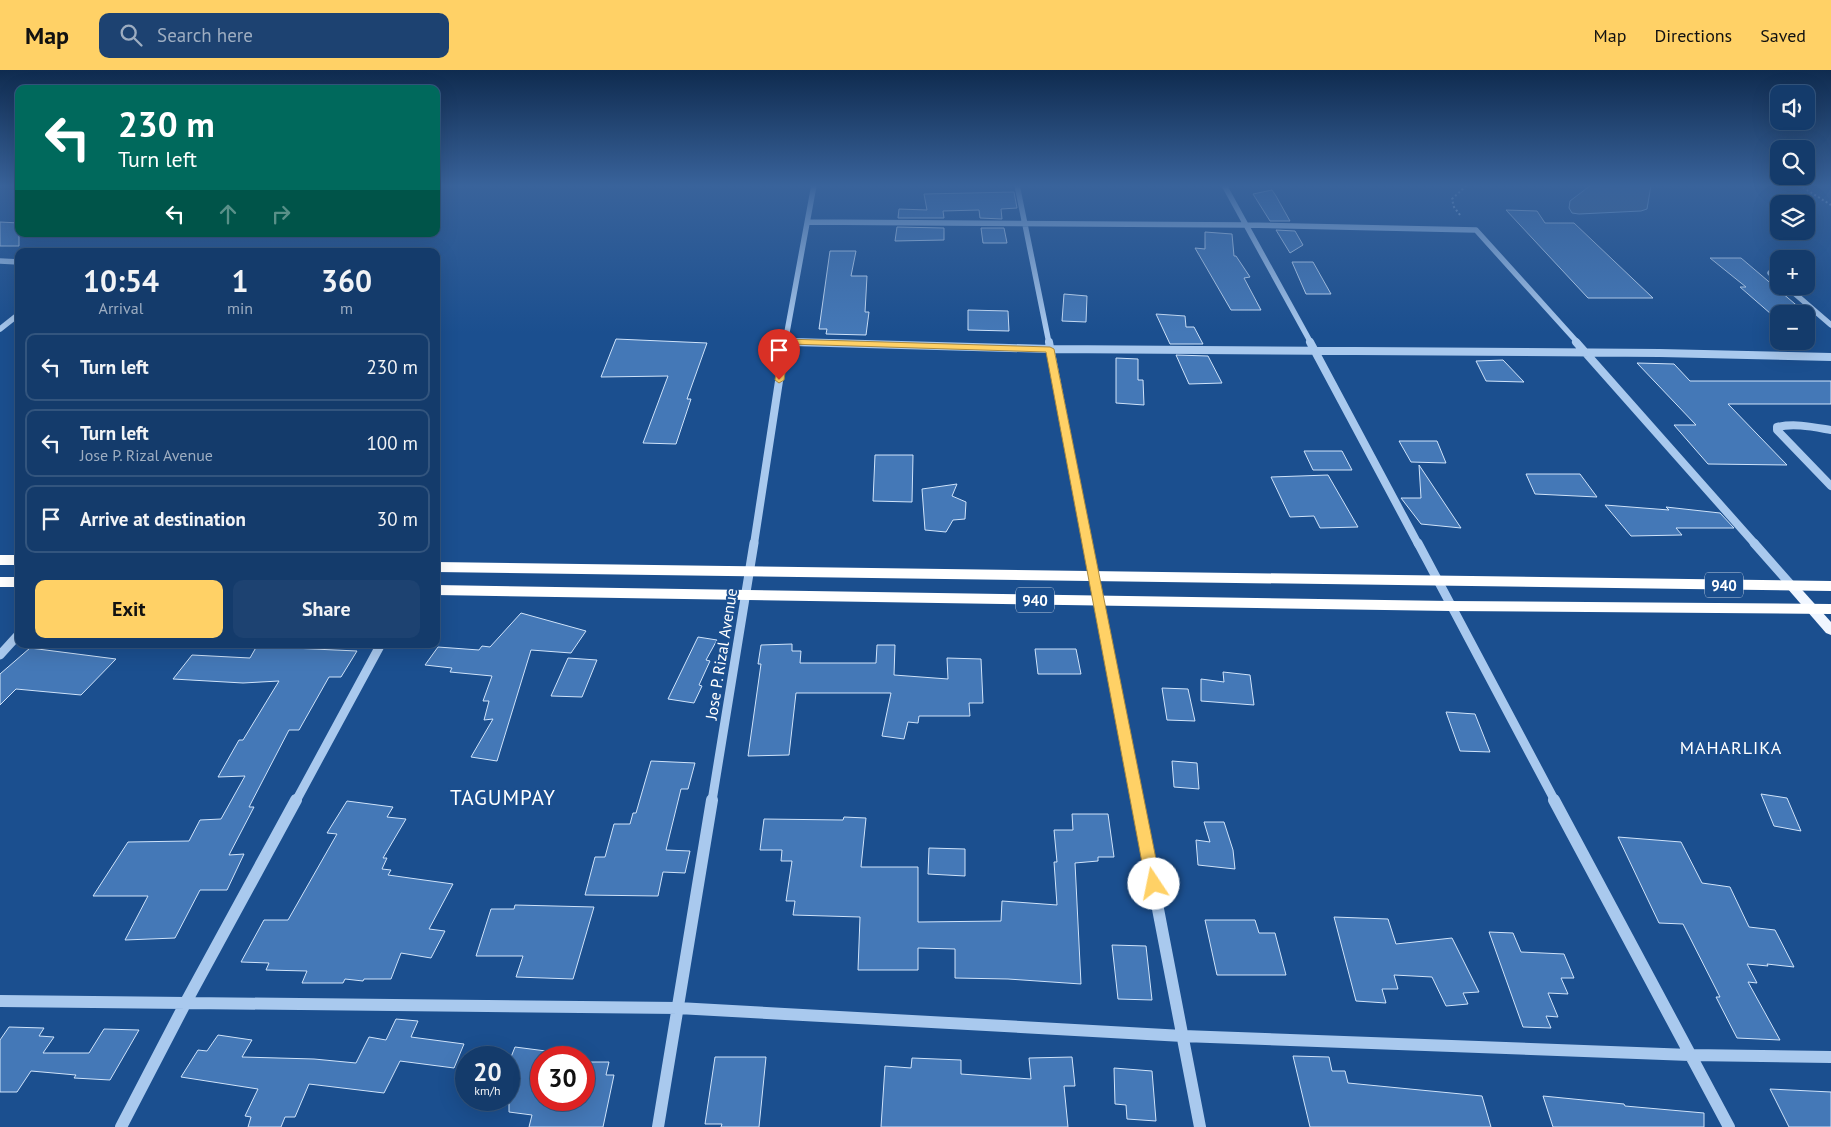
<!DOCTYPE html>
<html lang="en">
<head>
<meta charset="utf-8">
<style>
  :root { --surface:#143b6b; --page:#1d4271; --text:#f1f3f6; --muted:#9dadc1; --line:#33557e; --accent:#ffd166 }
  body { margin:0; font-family:"PT Sans",sans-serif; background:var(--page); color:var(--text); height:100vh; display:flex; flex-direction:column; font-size:19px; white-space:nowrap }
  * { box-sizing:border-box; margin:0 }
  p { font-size:16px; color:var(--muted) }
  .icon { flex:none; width:28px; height:28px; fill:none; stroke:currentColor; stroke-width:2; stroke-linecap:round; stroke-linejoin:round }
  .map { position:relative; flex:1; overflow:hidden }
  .panel { position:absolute; left:15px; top:178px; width:425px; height:400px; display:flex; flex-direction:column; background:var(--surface); border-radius:10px; box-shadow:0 5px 20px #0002,0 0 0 1px var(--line) }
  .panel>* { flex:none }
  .top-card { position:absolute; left:15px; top:15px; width:425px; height:152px; border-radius:10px; box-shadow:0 5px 20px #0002,0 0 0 1px var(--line); background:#00695c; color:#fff; overflow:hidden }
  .tools { position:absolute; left:1770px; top:15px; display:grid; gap:10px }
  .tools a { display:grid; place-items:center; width:45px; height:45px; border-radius:10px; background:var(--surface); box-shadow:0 5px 20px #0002,0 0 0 1px var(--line); font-size:25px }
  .speed { position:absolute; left:455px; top:976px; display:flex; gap:10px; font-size:25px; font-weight:700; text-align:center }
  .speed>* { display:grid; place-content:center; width:65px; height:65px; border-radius:50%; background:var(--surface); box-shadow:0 5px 20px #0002,0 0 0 1px var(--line); line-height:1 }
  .speed small { font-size:12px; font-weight:400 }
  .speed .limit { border:8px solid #d22; background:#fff; color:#111 }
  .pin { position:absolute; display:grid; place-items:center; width:42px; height:42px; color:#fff; margin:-51px -21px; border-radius:50% 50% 50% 0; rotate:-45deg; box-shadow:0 0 5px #0007 }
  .pin .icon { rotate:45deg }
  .me { position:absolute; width:55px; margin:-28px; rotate:349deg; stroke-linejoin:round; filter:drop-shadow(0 0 4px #0008) }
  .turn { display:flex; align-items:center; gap:18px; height:105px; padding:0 20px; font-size:22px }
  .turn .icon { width:65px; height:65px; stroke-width:2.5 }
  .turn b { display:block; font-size:35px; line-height:42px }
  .lanes { display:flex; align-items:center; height:48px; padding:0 20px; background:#0003; justify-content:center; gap:25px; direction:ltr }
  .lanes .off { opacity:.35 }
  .eta { display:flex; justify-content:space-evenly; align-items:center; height:85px; text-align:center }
  .eta b { font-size:30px; font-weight:600; line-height:35px }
  .button { display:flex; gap:10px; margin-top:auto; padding:10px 20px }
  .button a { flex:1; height:58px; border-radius:10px; background:var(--accent); color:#111; font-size:20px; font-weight:600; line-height:58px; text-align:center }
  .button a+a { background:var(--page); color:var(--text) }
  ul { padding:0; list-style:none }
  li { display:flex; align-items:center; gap:15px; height:68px; margin:0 10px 8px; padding:0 10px; border:2px solid var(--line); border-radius:10px }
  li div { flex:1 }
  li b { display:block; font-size:19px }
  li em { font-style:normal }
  header { display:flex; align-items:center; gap:30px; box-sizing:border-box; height:70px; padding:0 25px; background:var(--accent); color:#111 }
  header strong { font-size:24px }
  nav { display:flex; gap:28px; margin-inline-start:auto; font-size:18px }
  .search { width:350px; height:45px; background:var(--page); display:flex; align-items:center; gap:12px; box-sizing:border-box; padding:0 18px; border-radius:10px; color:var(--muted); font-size:19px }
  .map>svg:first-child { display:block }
  .water { fill:#3c6290; stroke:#9cc4f0 }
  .building { fill:#4478b7; stroke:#cfe3fa }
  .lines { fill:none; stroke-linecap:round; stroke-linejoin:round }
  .path { stroke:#a9c9ee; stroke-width:2; stroke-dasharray:2 2.5; stroke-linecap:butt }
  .minor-far3 { stroke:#a9c9ee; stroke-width:5.5 }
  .minor-far2 { stroke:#a9c9ee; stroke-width:8 }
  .minor-far1 { stroke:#a9c9ee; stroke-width:9 }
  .minor { stroke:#a9c9ee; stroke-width:12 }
  .major { fill:#f0f6ff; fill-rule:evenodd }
  .highway { fill:#fff; fill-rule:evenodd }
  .route { fill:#ffd166; stroke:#a68842 }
  .labels { text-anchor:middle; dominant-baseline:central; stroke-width:4; stroke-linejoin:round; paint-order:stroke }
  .shield { fill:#1b4f8f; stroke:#bbcadd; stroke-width:1 }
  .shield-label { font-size:15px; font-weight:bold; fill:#fff }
  .street-label { font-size:16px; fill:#fff; stroke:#1b4f8f }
  .neighbourhood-label { font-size:18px; letter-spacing:1px; fill:#fff; stroke:#1b4f8f }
  .near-neighbourhood-label { font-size:21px; letter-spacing:1px; fill:#fff; stroke:#1b4f8f }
</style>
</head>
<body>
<header>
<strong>Map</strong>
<div class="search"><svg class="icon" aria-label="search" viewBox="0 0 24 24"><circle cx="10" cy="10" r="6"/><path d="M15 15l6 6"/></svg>Search here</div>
<nav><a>Map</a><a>Directions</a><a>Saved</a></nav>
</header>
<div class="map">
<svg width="1831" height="1057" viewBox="0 0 1831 1057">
  <rect width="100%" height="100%" fill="#1b4f8f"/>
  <path class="water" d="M1651,115l-4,24 -6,2 -62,3 -7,-1 -3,-5 1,-7 21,-16z"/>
  <path class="building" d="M1272,120l4,6 14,25h-20l-17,-27z
    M1014,122l3,16 -16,1 1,10 -22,-1 -1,-8 -36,1 1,7h-46l1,-9 28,1 -3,-16z
    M1506,140l31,1 8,12h29l79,75h-65z
    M0,152l19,1v23h-19z
    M897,157l47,1v12l-49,1z
    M981,158h23l3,15h-24z
    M1276,160l19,1 8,14 -13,8z
    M1205,162l27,2 2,22h2l14,21 -6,1 17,32h-30l-36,-62 10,1z
    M830,181h26l-5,25h16l-2,36h4l-3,23 -40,-1 1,-5h-8z
    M1710,188h31l67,57 -37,-1 -31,-27h6z
    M1292,192h21l18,32h-25z
    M1064,224l23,2 -1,26 -24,-1z
    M968,240l40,1 1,20 -41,-1z
    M1156,244l29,2 1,11h8l9,17h-33z
    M616,269l91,4 -20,56h4l-15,45 -33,-1 25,-67 -67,1z
    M1176,285l32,1 14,27 -33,1z
    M1116,288l22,1v21h5l1,25 -28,-2z
    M1503,290l21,22 -38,-1 -10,-20z
    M1637,293l37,1 16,17h141v23h-103l59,61 -79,-1 -34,-39h22z
    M1399,371h38l9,22 -35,-1z
    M1304,381h38l10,19h-39z
    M875,385h38l-1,47 -39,-1z
    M1419,395l42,63 -40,-4 -20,-26h20z
    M1526,404h54l17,23 -62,-3z
    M1328,405l30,52 -38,1 -6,-12 -24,1 -19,-40z
    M957,414l-5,12 14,6 -1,17 -12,1 -7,12 -21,-2 -3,-41z
    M1605,435l64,5 -3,-3 54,6 14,15h-58l6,7 -51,1z
    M521,543l65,18 -15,22 -40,-3 -34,111 -26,-4 22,-38 -9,1 5,-19h-6l9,-25 -42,-4 2,-4 -27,-3 13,-18 41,3 3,-4 8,1z
    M698,567l19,3 -11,20 4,1 -11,24 3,1 -8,17 -26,-4z
    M258,574h37l-3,4 65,3 -16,26h-12l-30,53h-10l-40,77h5l-25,48 15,-1 -17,36h-27l-25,48 -50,2 23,-44h-55l35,-54 61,-1 11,-21 21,-1 24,-43 -27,1 21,-37h4l36,-59 -36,2 -70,-4 19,-24 58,3z
    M792,574v7h9l-1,12h76l1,-18h18l-1,30 54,4 -1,-21 34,1 2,44h-14l1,13h-51l-1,7 -10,-1 -4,17 -22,-3 9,-43h-95l-7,62 -41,1 13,-92h-3l3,-19z
    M30,578l86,11 -35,36 -65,-6 -16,16v-31z
    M1035,579h41l5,25h-43z
    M568,588l29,2 -15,37 -31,-1z
    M1223,602l27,3 4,30 -53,-4v-22l23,3z
    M1162,618l26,1 7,32 -28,-1z
    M1446,642l29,2 15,38 -30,-1z
    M651,691l44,2 -7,26h-7l-15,61 24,1 -5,22 -22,-1 -5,24 -73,-1 10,-38h10l9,-33h16l3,-11h3z
    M1172,691l25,2 2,26 -25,-2z
    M1761,724l26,4 14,33 -27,-5z
    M347,731l46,6 -6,10 19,2 -23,39h4l-5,11 9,1 -3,5 65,9 -24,45 16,2 -14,27 -30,-5 -10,26h-27l-1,2 -18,-2 -2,4h-41l5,-12 -41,-1 3,-7 -28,-1 23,-42h24l49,-86 -10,-1z
    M1072,744h36l6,43h-16v4l-23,2 6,121 -73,-5 -53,-1v-29l-37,-1v22h-60l2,-53 -67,-2 2,-14h-9l6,-40h-11l1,-11h-22l4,-31 79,1 1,-3 22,1 -5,49h57v55l83,-1 1,-20 55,4 -3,-43h3l-3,-32h19z
    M1204,752h20l9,28 2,19 -37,-4 -2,-25 14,2z
    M1618,767l63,5 21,41 28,4 19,40 26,3 19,37 -27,-3 1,2 -21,-2 10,19 -9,-1 32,58 -43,-2 -21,-41h4l-37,-73 -24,-1z
    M929,778l36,1v27l-37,-2z
    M515,835l79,2 -21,72 -57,-2 7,-21h-47l15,-47h23z
    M1334,847l54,2 8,25 56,-6 27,54 -16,1 5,11 -22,2 -14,-29 -38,-2 4,14h-16l4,14 -30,-2z
    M1205,850h50l4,13h16l11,42h-69z
    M1489,862l24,1 8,19 43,2 10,24h-13l7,16 -20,-1 10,24 -12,-1 5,12 -28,-1z
    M1112,875l34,1 6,54 -34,-1z
    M396,949l22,2 -7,16 53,7 -10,24 -54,-7 -16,32 -75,-9 -14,33h-10l-4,10h-33l3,-10 -6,-1 13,-27 -77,-12 17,-27 9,1 11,-16 34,5 -10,17 72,2 42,4 13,-26 17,3z
    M9,957l35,1 -5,8 15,1 -11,16h46l15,-24 35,1 -29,50 -36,-2 2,-3 -45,-4 -14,21h-17v-52z
    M515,977l31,4 -5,7v42h43v-38h25l-3,13h8l-11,52h-74l3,-12 -23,-3v-50z
    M1293,986l36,1 3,14h13l3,12 134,13 9,31h-181z
    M715,987h51l-7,70h-38l1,-3h-17z
    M1072,987l3,29h-11l4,41h-187l4,-61 26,2 1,-10 49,2v14l70,5 -2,-21z
    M1114,998l38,3 4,50 -29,-2 -1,-14 -11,-1z
    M1770,1019l61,3v35h-42z
    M1543,1026l81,8 1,2 79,7v14h-151z"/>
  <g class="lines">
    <path class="path" d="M1799,115l32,20
      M1460,145l-6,-8 -2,-8 15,-14"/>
    <path class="minor-far3" d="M1017,115l32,158
      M1224,115l87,158
      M808,152l437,3 231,5 102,113
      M0,191l19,1
      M1770,203l9,7
      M1786,216l45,39
      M0,259l19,-15
      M785,272l56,1
      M785,273l29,-158"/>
    <path class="minor-far2" d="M793,272l257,7 610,4 171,4
      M1049,272l39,202
      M1310,272l108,202
      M1576,272l179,202
      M1831,360c-18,-3 -36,-7 -54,-3v3l54,56
      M754,474l31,-202"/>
    <path class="minor-far1" d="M1087,473l50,258
      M1418,473l137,258
      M1754,473l37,42
      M0,585l19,-21
      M296,731l85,-157
      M712,731l42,-258"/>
    <path class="minor" d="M1137,730l63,327
      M1554,730l175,327
      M0,931l678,7 505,28 507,19 141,2
      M121,1057l65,-125 110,-202
      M658,1057l54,-327"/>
    <path class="major" d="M1791,511l4,1 36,40v13l-5,-2 -39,-45 -2,-3z"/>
    <path class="highway" d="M0,485h19v10h-19z
      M436,492l1395,19v10l-1395,-19z
      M0,507h19v10h-19z
      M436,515l1014,16 381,3v10l-381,-3 -1014,-16z"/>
  </g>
  <linearGradient id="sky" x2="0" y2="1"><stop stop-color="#0f2b4f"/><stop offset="0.44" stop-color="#39639b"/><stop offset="1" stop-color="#39639b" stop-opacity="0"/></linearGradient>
  <rect width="1831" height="263" fill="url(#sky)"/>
  <path class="route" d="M785,269l265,8 4,2 107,535 -2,5 -5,2 -5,-2 -3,-5 -100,-532 -257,-8 -5,36 -5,3 -4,-3 6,-38z"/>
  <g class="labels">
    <g class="shield">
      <rect x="1705" y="502.5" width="38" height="25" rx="4"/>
      <rect x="1016" y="517.5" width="38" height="25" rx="4"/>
    </g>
    <g class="shield-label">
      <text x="1724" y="515">940</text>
      <text x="1035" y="530">940</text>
    </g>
    <g class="street-label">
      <text transform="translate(721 584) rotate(-81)">Jose P. Rizal Avenue</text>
    </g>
    <g class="neighbourhood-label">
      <text x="1731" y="677">MAHARLIKA</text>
    </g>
    <g class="near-neighbourhood-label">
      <text x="503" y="727">TAGUMPAY</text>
    </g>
  </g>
</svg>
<div class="tools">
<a><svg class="icon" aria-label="sound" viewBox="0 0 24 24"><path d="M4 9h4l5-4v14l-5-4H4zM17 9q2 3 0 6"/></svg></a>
<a><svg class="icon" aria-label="search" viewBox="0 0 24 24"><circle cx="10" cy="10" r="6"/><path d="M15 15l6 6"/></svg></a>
<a><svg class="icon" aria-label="layers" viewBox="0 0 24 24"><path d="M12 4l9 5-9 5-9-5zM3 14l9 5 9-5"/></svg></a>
<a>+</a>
<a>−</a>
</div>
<div class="speed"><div>20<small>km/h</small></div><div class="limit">30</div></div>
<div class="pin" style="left:779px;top:310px;background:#d93025"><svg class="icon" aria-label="arrive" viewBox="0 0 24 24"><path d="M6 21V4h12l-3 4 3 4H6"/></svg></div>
<svg class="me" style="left:1154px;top:814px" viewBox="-20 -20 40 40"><circle r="19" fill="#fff"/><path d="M0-13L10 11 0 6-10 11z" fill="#ffd166"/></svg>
<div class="top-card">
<div class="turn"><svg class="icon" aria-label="left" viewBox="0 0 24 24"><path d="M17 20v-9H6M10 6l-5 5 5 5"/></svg><div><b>230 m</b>Turn left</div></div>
<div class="lanes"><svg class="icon" aria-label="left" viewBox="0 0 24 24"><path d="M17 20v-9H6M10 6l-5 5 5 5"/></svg><svg class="icon off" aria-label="ahead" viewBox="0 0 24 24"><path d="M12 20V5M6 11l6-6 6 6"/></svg><svg class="icon off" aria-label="right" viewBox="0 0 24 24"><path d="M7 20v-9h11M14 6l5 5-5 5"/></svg></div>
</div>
<section class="panel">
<div class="eta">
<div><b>10:54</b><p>Arrival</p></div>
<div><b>1</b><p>min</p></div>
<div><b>360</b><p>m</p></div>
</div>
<ul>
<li><svg class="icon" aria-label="left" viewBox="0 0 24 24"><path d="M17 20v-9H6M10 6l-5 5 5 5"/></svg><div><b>Turn left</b></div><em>230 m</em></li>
<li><svg class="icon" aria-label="left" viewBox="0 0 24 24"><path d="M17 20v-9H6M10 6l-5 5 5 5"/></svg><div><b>Turn left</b><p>Jose P. Rizal Avenue</p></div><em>100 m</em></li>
<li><svg class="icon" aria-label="arrive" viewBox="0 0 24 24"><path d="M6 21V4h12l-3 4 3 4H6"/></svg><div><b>Arrive at destination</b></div><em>30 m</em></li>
</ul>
<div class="button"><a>Exit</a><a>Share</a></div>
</section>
</div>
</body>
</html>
